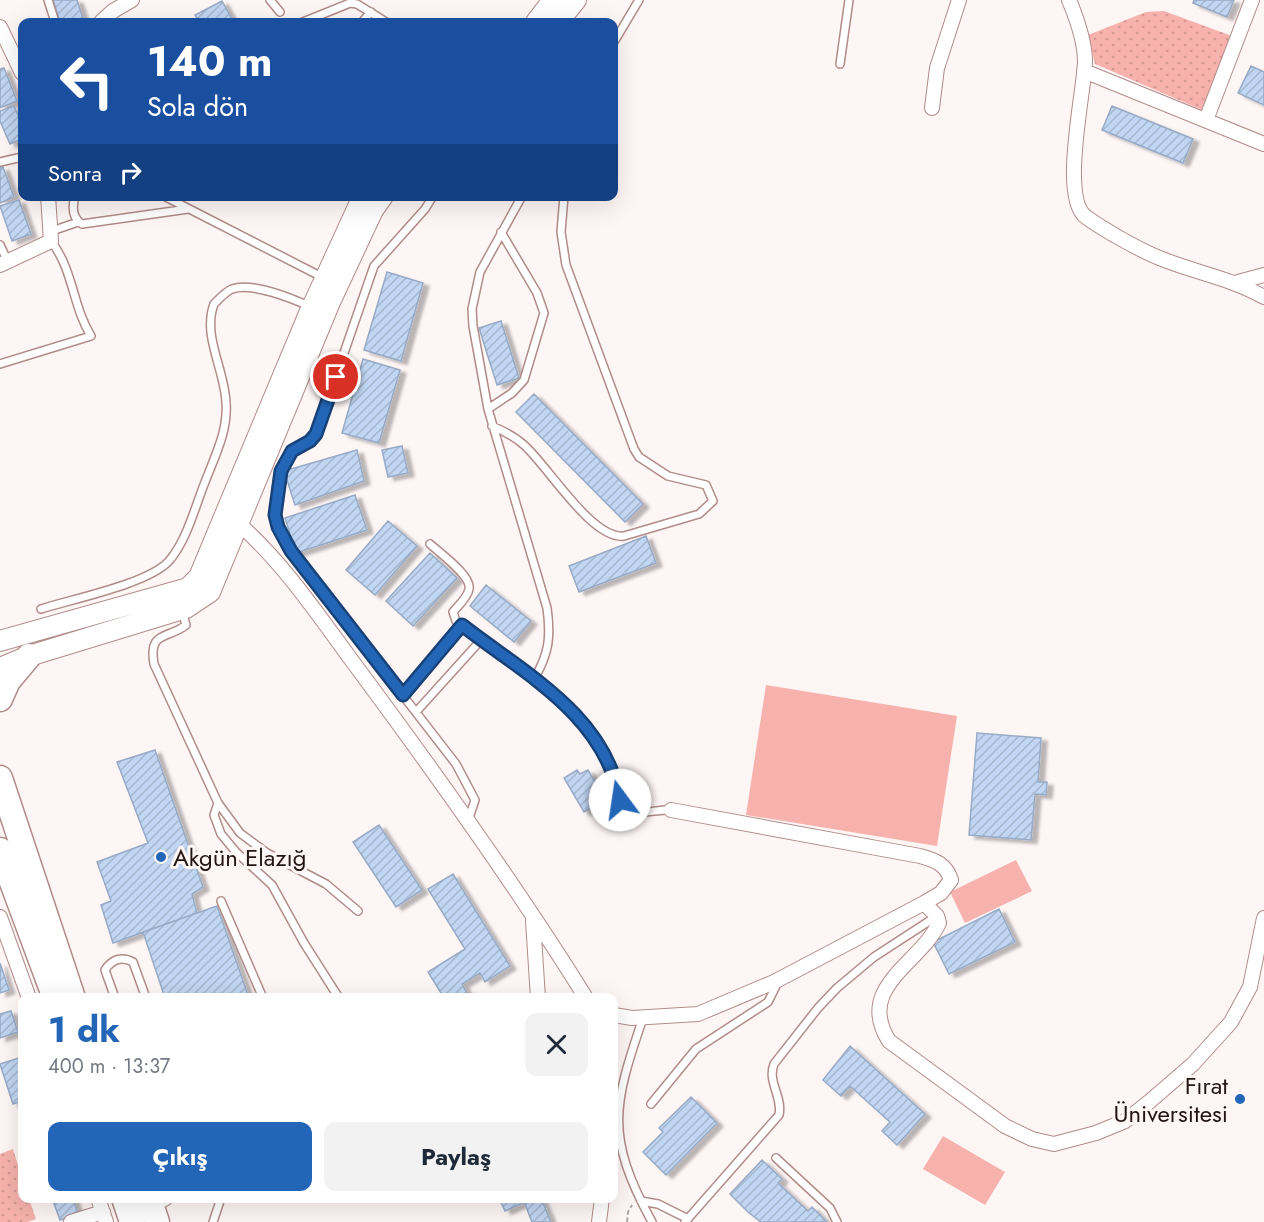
<!DOCTYPE html>
<html lang="tr">
<head>
<meta charset="utf-8">
<style>
  :root { --surface:#fff; --page:#f2f2f3; --text:#1f2937; --muted:#747a83; --accent:#2366b7 }
  body { margin:0; font-family:Jost,sans-serif; background:var(--page); color:var(--text); height:100vh; display:flex; flex-direction:column; font-size:22px; white-space:nowrap }
  * { box-sizing:border-box; margin:0 }
  p { font-size:20px; color:var(--muted) }
  .icon { flex:none; width:33px; height:33px; fill:none; stroke:currentColor; stroke-width:2; stroke-linecap:round; stroke-linejoin:round }
  .map { position:relative; flex:1; overflow:hidden }
  .side { position:absolute; left:18px; top:993px; width:600px; height:210px; display:flex; flex-direction:column; background:var(--surface); border-radius:12px; box-shadow:0 6px 24px #0002 }
  .side>* { flex:none }
  .top-card { position:absolute; left:18px; top:18px; width:600px; height:183px; border-radius:12px; box-shadow:0 6px 24px #0002; background:#1a4fa0; color:#fff; overflow:hidden }
  .pin { position:absolute; display:grid; place-items:center; width:51px; height:51px; color:#fff; margin:-26px; border:3px solid #fff; border-radius:50%; box-shadow:0 2px 6px #0007 }
  .me { position:absolute; width:66px; margin:-33px; rotate:346deg; stroke-linejoin:round; filter:drop-shadow(0 0 4px #0008) }
  .turn { display:flex; align-items:center; gap:21px; height:126px; padding:0 30px; font-size:27px }
  .turn .icon { width:78px; height:78px; stroke-width:2.5 }
  .turn b { display:block; font-size:42px; line-height:51px }
  .then { display:flex; align-items:center; height:57px; padding:0 30px; background:#0003; gap:12px; font-size:22px }
  .round { display:grid; place-items:center; flex:none; width:63px; height:63px; border-radius:12px; background:var(--page) }
  .head { display:flex; align-items:center; justify-content:space-between; height:102px; padding:0 30px }
  h1 { font-size:36px; font-weight:700; line-height:45px; color:var(--accent) }
  .button { display:flex; gap:12px; margin-top:auto; padding:12px 30px }
  .button a { flex:1; height:69px; border-radius:12px; background:var(--accent); color:#fff; font-size:24px; font-weight:700; line-height:69px; text-align:center }
  .button a+a { background:var(--page); color:var(--text) }
  .map>svg:first-child { display:block }
  .green { fill:url(#green-dots) }
  .pitch { fill:#f7b2ad }
  .building { fill:url(#building-hatch); stroke:#97abc6; stroke-width:1.5; filter:url(#shadow) }
  .lines { fill:none; stroke-linecap:round; stroke-linejoin:round }
  .service-casing { stroke:#b18c89; stroke-width:10 }
  .minor-casing { stroke:#b18c89; stroke-width:16 }
  .secondary-casing { stroke:#b18c89; stroke-width:22 }
  .trunk-casing { stroke:#b18c89; stroke-width:27 }
  .path { stroke:#b0a5a5; stroke-width:2; stroke-dasharray:4.5 3; stroke-linecap:butt }
  .service { stroke:#fff; stroke-width:7 }
  .minor { stroke:#fff; stroke-width:14 }
  .secondary { stroke:#fff; stroke-width:20 }
  .trunk { stroke:#fff; stroke-width:24 }
  .route-casing { stroke:#174277; stroke-width:15 }
  .route { stroke:#2366b7; stroke-width:10 }
  .poi-dot { fill:#2366b7; stroke:#fef5f5; stroke-width:2 }
  .labels { text-anchor:middle; dominant-baseline:central; stroke-width:6; stroke-linejoin:round; paint-order:stroke }
  .poi-label { font-size:24px; fill:#221514; stroke:#fef5f5; text-anchor:start }
</style>
</head>
<body>
<div class="map">
<svg width="1264" height="1222" viewBox="0 0 1264 1222">
  <defs>
    <pattern id="green-dots" width="8" height="8" patternUnits="userSpaceOnUse" patternTransform="scale(1.5)"><rect width="8" height="8" fill="#f7b2ad"/><path d="M2 2h.1M6 6h.1" fill="none" stroke="#d39894" stroke-width="1.8" stroke-linecap="round"/></pattern>
    <pattern id="building-hatch" width="6" height="6" patternUnits="userSpaceOnUse" patternTransform="scale(1.5)"><rect width="6" height="6" fill="#c0d6f2"/><path d="M-1 1l2-2M0 6l6-6M5 7l2-2" fill="none" stroke="#a5b7cf"/></pattern>
    <filter id="shadow"><feDropShadow dx="6" dy="3.5" stdDeviation="1.5" flood-color="#0004"/></filter>
  </defs>
  <rect width="100%" height="100%" fill="#fef5f5"/>
  <path class="green" d="M1164,11l68,25 -30,74 -107,-46 -7,-29 58,-23z
    M13,1149l9,29v20l7,1 7,20 -9,3h-27v-68z"/>
  <path class="pitch" d="M766,685l191,31 -20,130 -191,-31z
    M1016,860l16,31 -67,32 -15,-31z
    M943,1136l62,36 -20,33 -62,-36z"/>
  <path class="building" d="M53,0h24l7,22h-24z
    M1194,0h40l-7,17 -34,-14z
    M222,1l11,20 -34,1 -4,-7z
    M1251,66l13,6v33l-26,-12z
    M4,68l13,33 -17,7v-39z
    M14,106l8,19v14l-12,5 -10,-23v-10z
    M1112,106l81,33 -10,24 -81,-33z
    M3,167l11,30 -14,6v-35z
    M19,200l12,34 -19,7 -12,-35z
    M387,272l36,11 -22,78 -37,-11z
    M501,321l18,57 -22,7 -18,-57z
    M363,359l37,11 -21,73 -37,-10z
    M534,394l109,110 -18,18 -109,-110z
    M402,446l6,27 -20,4 -6,-27z
    M357,450l7,31 -69,24 -11,-34z
    M355,495l12,35 -71,23 -11,-35z
    M388,521l29,25 -42,49 -29,-25z
    M646,536l10,27 -77,29 -10,-26z
    M430,553l27,25 -44,48 -27,-25z
    M486,585l45,36 -17,21 -44,-36z
    M977,733l64,5 -3,44h9l-1,13 -11,-1 -4,46 -62,-5z
    M155,750l48,137 -11,7 5,19 -84,30 -12,-38 10,-4 -14,-39 51,-19 -31,-81z
    M577,770l3,4 8,-4 14,24 -8,5 4,5 -14,8 -20,-34z
    M379,825l43,65 -26,17 -43,-65z
    M453,874l57,92 -25,16 -5,-9 -18,11 8,14h-26l-16,-26 37,-23 -37,-60z
    M217,906l32,92h-84l-22,-66z
    M999,909l16,33 -66,32 -16,-32z
    M0,963l9,27 -9,3z
    M11,1011l7,21 -18,6v-24z
    M850,1046l75,68 -28,31 -15,-14 8,-9 -40,-36 -9,10 -18,-16z
    M22,1057v44l-9,3 -13,-40z
    M691,1097l26,26 -51,52 -23,-23 20,-20 -4,-4z
    M762,1160l20,19 -4,4 30,28 4,-4 15,15h-66l-13,-10 -18,-18z
    M52,1198h21l5,16 -18,6z
    M499,1198h35l-29,13z
    M537,1198h4l10,24h-19l-7,-18z"/>
  <g class="lines">
    <g class="service-casing">
      <path id="service" d="M48,0l7,22
        M270,0l10,12
        M303,22l47,-19 7,1 29,18
        M362,22l9,-10
        M614,42l25,-42
        M840,64l9,-64
        M0,162l22,-5
        M75,196c-3,11 -3,22 7,28l106,-15
        M164,196l158,81
        M433,196l-8,13 -51,57 -58,168c-7,9 -19,11 -25,20 -23,28 -17,68 0,97l165,213 19,36 -7,21
        M522,196l-42,76 -8,37 1,17 15,83 59,199c4,29 2,46 -13,71
        M49,232l29,-10
        M0,245l8,17
        M0,364l91,-28c-19,-31 -17,-65 -40,-95
        M488,409l24,-16 12,-13 20,-67 -7,-20 -36,-61
        M492,426c12,5 22,10 32,19 24,21 68,95 100,91l75,-22 14,-13 -7,-16 -38,-9 -29,-19 -5,-8 -68,-184 -5,-33 3,-36
        M430,544c10,9 42,32 39,45 -1,8 -11,17 -16,23l3,9c48,39 109,70 143,123 14,20 15,43 26,64 13,9 30,1 46,2
        M41,609c31,-10 107,-25 128,-48 18,-21 26,-54 36,-79 10,-26 23,-51 21,-79 -1,-33 -24,-67 -12,-99 5,-5 11,-12 18,-15 19,-7 59,9 77,17
        M182,611l4,14c-17,14 -38,5 -32,39l64,139 22,30 27,20 59,31 32,27
        M403,695l59,-70
        M416,712l65,-72
        M218,803l-4,12 7,19 15,18 36,33 32,58 35,55
        M221,901l42,97
        M115,998l-10,-28c7,-11 17,-14 28,-8l13,36
        M643,1018c-30,88 -38,118 9,204
        M651,1104l45,-55 72,-47 10,-20
        M776,1158l54,50 7,14
        M641,1201l17,3 30,15
        M213,1222l8,-24
        M685,1222l94,-107c4,-18 -12,-33 -5,-51l44,-56 19,-20 37,-31 63,-41"/>
    </g>
    <g class="minor-casing">
      <path id="minor" d="M1069,0c8,19 16,41 16,62 -1,31 -25,136 1,155 18,13 55,34 76,42 35,14 68,19 102,38
        M101,22l12,-11 19,-11
        M0,27l22,46
        M1084,71l180,73
        M932,108l5,-40 22,-68
        M1206,120l46,-120
        M0,265l51,-24 -3,-45
        M1238,282l26,-7
        M238,523c50,44 86,101 126,154 77,104 153,210 222,321
        M924,903l13,13 2,7c-19,41 -84,64 -50,118l116,85 27,13 22,5 42,-11 29,-12 24,-19 44,-38 38,-42 19,-35 14,-69
        M0,917l29,81
        M533,921l5,77
        M614,1015l18,3 66,-4 76,-32 150,-79 17,-10 10,-13c-5,-16 -16,-20 -31,-24l-249,-46
        M98,1198l8,24
        M152,1205l14,-7
        M71,1222l32,-10
        M599,1222l3,-24"/>
    </g>
    <g class="secondary-casing">
      <path id="secondary" d="M536,22l17,-22
        M558,22l18,-22
        M0,641l188,-53 11,-11 109,-261 55,-120
        M0,668l29,-12 157,-48 24,-16 120,-290 43,-92 10,-14"/>
    </g>
    <g class="trunk-casing">
      <path id="trunk" d="M0,699l8,-18 21,-25
        M0,778l73,220
        M0,850l55,148
        M124,1198l8,24
        M149,1198l8,24"/>
    </g>
    <path class="path" d="M627,1222l1,-10 4,-7"/>
    <use href="#service" class="service"/>
    <use href="#minor" class="minor"/>
    <use href="#secondary" class="secondary"/>
    <use href="#trunk" class="trunk"/>
  </g>
  <g class="lines">
    <g class="route-casing">
      <path id="route" d="M336,377l-20,57 -6,7 -18,10 -11,20 -6,44 3,12 13,24 112,144 59,-70c63,49 143,90 158,175"/>
    </g>
    <use href="#route" class="route"/>
  </g>
  <g class="poi-dot">
    <circle cx="161" cy="857" r="6"/>
    <circle cx="1240" cy="1099" r="6"/>
  </g>
  <g class="labels">
    <g class="poi-label">
      <text x="173" y="857">Akgün Elazığ</text>
      <text x="1228" y="1085" text-anchor="end">Fırat<tspan x="1228" dy="28">Üniversitesi</tspan></text>
    </g>
  </g>
</svg>
<div class="pin" style="left:336px;top:377px;background:#d93025"><svg class="icon" aria-label="arrive" viewBox="0 0 24 24"><path d="M6 21V4h12l-3 4 3 4H6"/></svg></div>
<svg class="me" style="left:620px;top:800px" viewBox="-20 -20 40 40"><circle r="19" fill="#fff"/><path d="M0-13L10 11 0 6-10 11z" fill="#2366b7"/></svg>
<div class="top-card">
<div class="turn"><svg class="icon" aria-label="left" viewBox="0 0 24 24"><path d="M17 20v-9H6M10 6l-5 5 5 5"/></svg><div><b>140 m</b>Sola dön</div></div>
<div class="then">Sonra<svg class="icon" aria-label="right" viewBox="0 0 24 24"><path d="M7 20v-9h11M14 6l5 5-5 5"/></svg></div>
</div>
<section class="side">
<div class="head"><div><h1>1 dk</h1><p>400 m · 13:37</p></div><a class="round"><svg class="icon" aria-label="close" viewBox="0 0 24 24"><path d="M6 6l12 12M18 6L6 18"/></svg></a></div>
<div class="button"><a>Çıkış</a><a>Paylaş</a></div>
</section>
</div>
</body>
</html>
